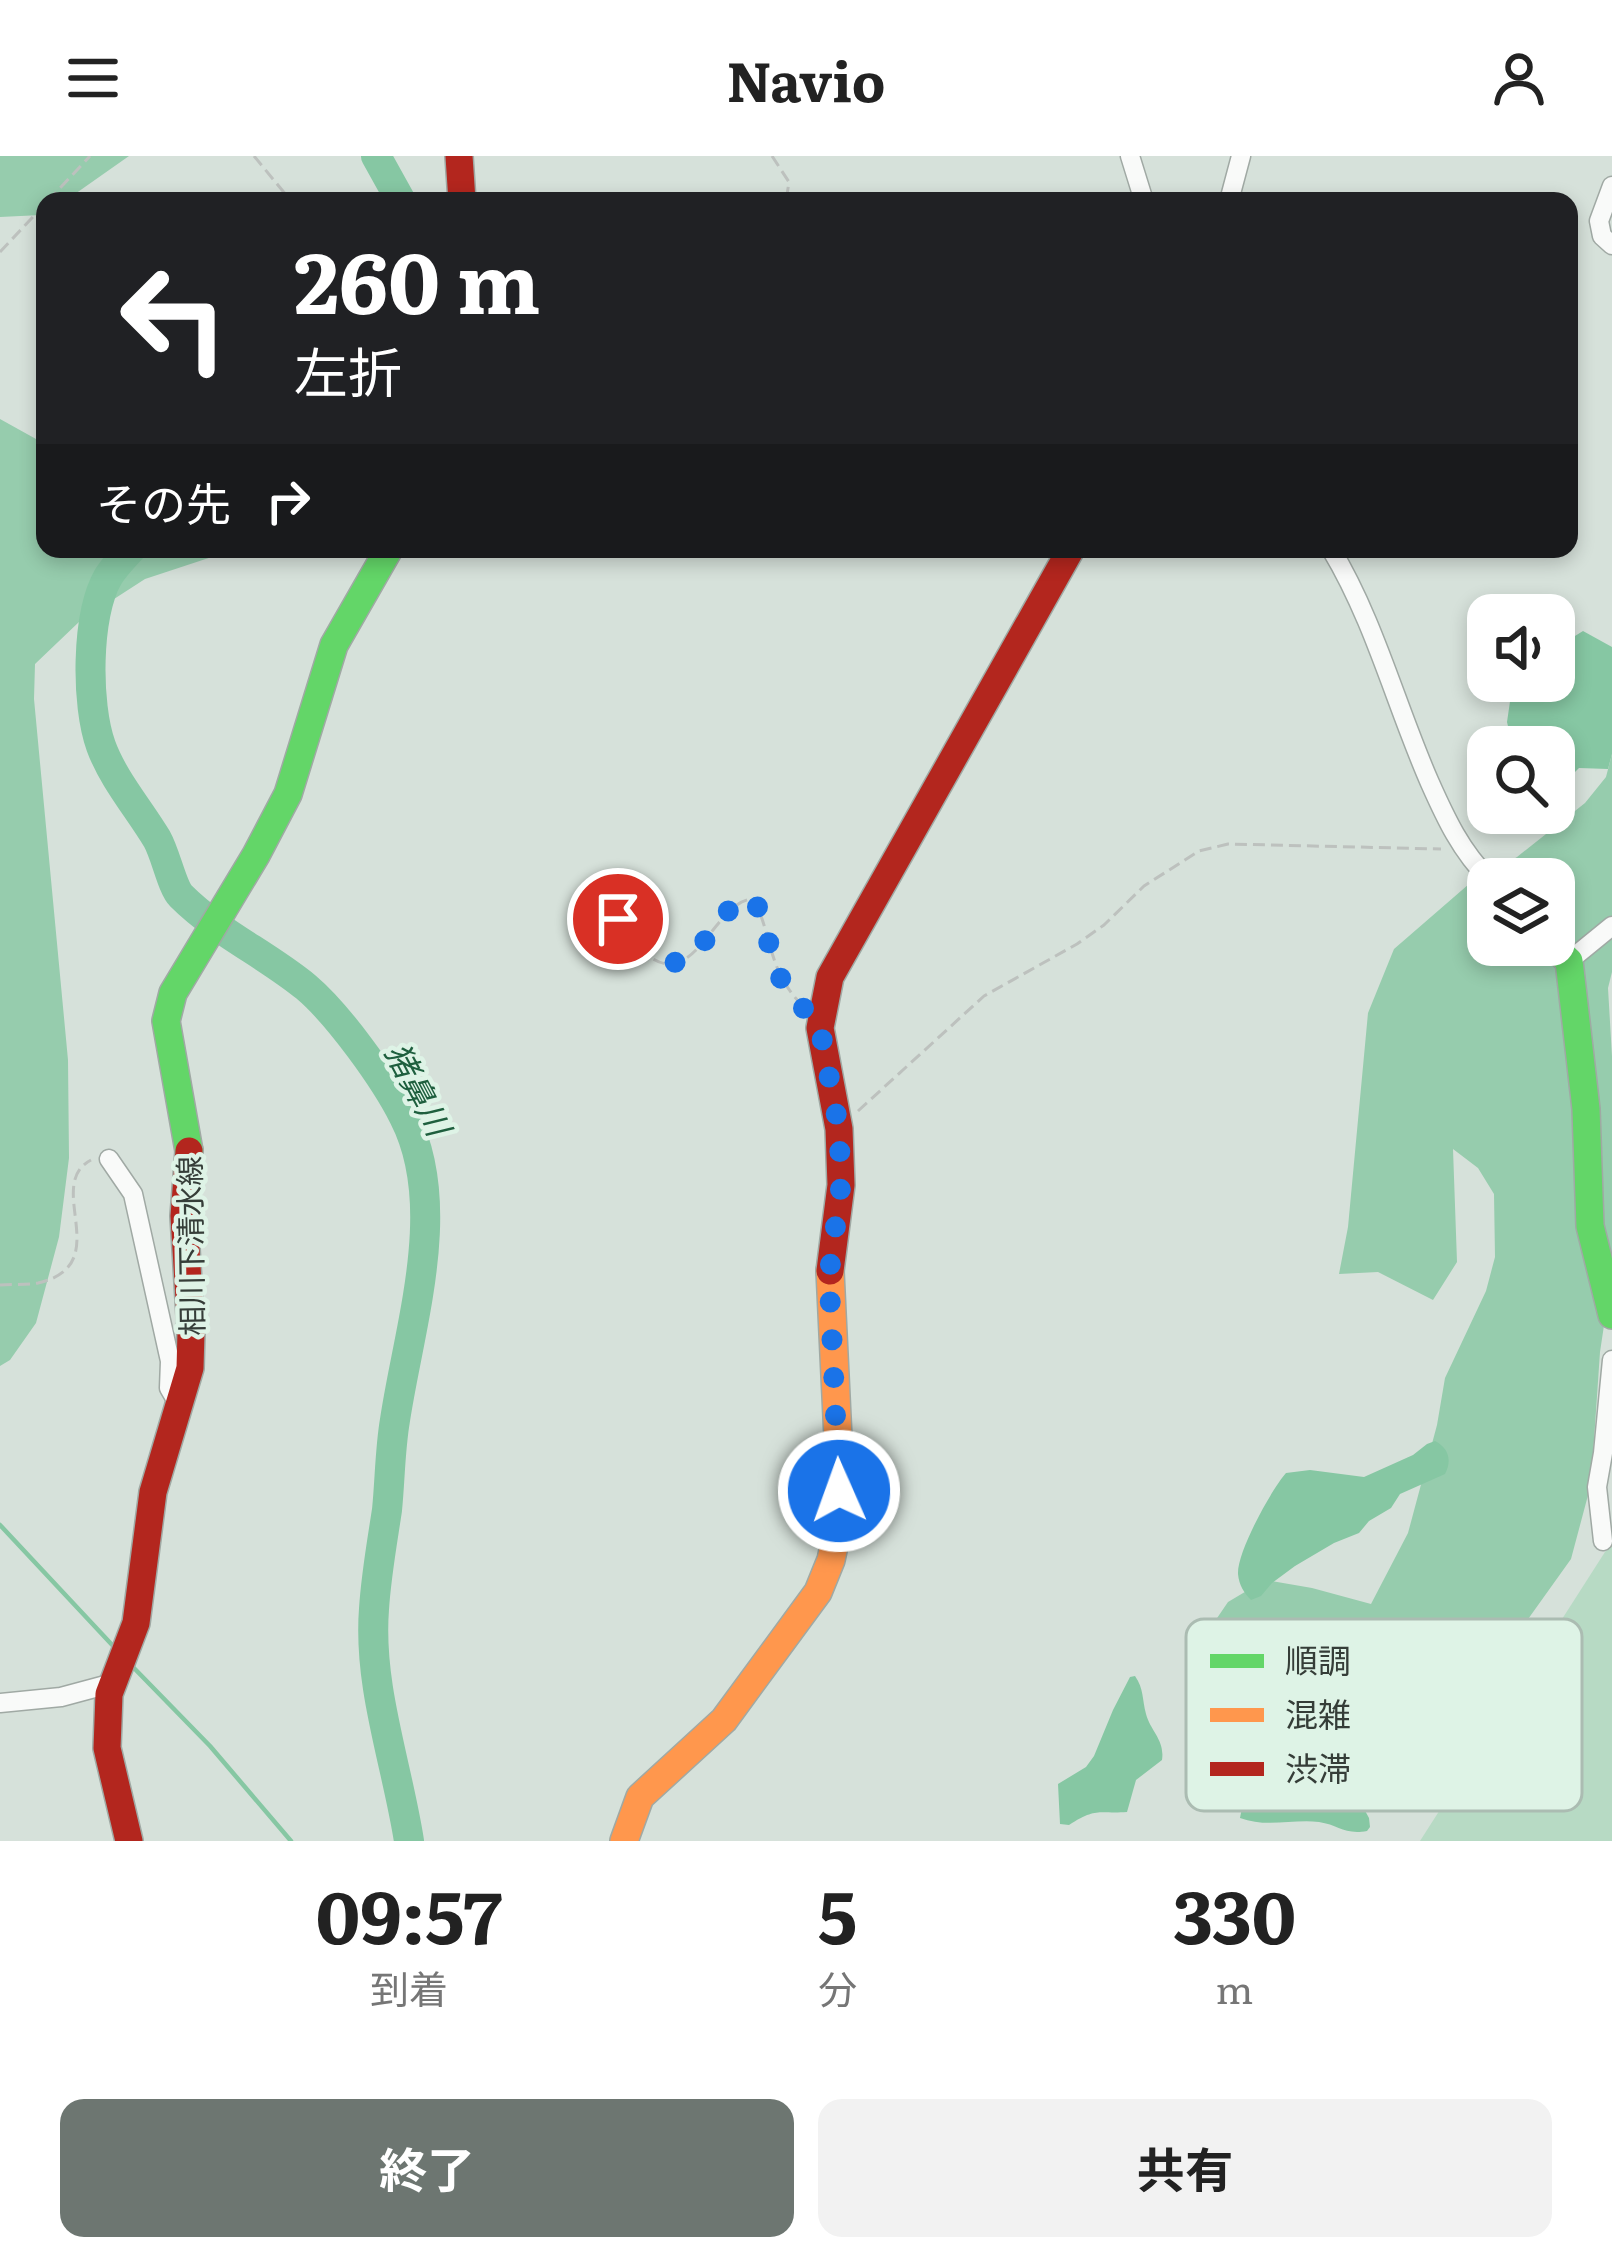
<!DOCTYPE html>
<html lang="ja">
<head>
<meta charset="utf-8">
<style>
  :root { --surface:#fff; --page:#f2f2f2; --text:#222; --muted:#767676; --accent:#6d7671 }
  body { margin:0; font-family:Literata,"Noto Sans JP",serif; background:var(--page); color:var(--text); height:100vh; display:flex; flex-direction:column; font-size:45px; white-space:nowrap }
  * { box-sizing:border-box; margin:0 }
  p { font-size:39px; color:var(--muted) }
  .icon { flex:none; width:66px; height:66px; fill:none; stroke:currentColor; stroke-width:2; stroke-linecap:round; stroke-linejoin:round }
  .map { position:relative; height:1685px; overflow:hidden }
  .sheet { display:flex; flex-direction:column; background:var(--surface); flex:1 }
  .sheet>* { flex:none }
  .banner { position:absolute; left:36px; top:36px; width:1542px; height:366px; border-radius:24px; box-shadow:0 6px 18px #0003; background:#202124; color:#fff; overflow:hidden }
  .buttons { position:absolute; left:1467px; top:438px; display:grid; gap:24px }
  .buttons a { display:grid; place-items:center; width:108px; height:108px; border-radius:24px; background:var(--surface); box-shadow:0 6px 18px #0003; font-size:60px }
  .pin { position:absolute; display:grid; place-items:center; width:102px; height:102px; color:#fff; margin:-51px; border:6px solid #fff; border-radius:50%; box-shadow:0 3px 12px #0007 }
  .me { position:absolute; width:132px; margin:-66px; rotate:358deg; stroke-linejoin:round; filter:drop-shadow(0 0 9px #0008) }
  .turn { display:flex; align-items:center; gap:42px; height:252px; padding:0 60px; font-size:54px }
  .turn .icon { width:156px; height:156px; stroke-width:2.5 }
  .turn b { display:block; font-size:84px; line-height:102px }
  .then { display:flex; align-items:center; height:114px; padding:0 60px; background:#0003; gap:24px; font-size:45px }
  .eta { display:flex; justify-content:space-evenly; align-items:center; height:204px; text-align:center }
  .eta b { font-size:72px; font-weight:700; line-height:84px }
  .primary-button { display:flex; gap:24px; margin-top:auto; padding:24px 60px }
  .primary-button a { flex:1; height:138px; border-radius:24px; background:var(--accent); color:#fff; font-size:48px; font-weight:700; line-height:138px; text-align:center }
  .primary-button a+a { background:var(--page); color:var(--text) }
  header { display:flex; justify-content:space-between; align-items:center; height:156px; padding:0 60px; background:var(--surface); font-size:54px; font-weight:700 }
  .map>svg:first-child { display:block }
  .green { fill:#b7dac4 }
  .forest { fill:#96ccad; fill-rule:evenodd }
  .water { fill:#86c7a3 }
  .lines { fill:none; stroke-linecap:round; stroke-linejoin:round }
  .stream { stroke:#86c7a3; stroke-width:4.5 }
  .river { stroke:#86c7a3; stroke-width:30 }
  .street-casing { stroke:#a0a9a4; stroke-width:21 }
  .fast-casing { stroke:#a0a9a4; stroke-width:30 }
  .slow-casing { stroke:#a0a9a4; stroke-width:30 }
  .jam-casing { stroke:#a0a9a4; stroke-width:30 }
  .path { stroke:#bdc1be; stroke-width:3; stroke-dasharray:12 6; stroke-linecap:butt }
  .street { stroke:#f9faf9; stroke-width:18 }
  .fast { stroke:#63d668; stroke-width:27 }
  .slow { stroke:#ff974d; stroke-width:27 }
  .jam { stroke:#b3261e; stroke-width:27 }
  .route { stroke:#1a73e8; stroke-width:21; stroke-dasharray:0 37.8 }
  .labels { text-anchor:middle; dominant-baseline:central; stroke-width:9; stroke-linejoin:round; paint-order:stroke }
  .street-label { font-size:30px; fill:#353d38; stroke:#def3e6 }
  .water-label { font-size:33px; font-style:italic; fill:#1e5f3e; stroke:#def3e6 }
  .key { fill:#def3e6; stroke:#abbcb2; stroke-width:3 }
  .key-label { font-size:33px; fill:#353d38 }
</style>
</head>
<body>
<header><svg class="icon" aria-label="menu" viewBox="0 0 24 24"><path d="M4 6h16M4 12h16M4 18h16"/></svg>Navio<svg class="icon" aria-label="person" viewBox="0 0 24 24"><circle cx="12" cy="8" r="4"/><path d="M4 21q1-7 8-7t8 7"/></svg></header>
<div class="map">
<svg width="1612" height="1685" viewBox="0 0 1612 1685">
  <rect width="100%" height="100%" fill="#d6e1da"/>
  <path class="green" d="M1612,1385v300h-192z"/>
  <path class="forest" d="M0,0h129l-64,45h-20v11l-4,3 -41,2z
    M0,263l45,25v105h191l-91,30 -65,42 -45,43 -1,35 34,361 1,98 -10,79 -23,86 -26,37 -10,6z
    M1612,598v218l-4,16 4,68v216l-12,80 -9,132 -20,75 -121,169 -117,67 -83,-9 -53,-54 -12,-21 6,-39 22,-48 15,-22 37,-22 47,8 59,16 37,-71 29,-108 8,-47 41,-87 9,-34 -1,-63 -16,-26 -25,-19 4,113 -24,38 -55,-28 -39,2 9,-47 20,-214 26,-64 75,-65 48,-27 68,-54 21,-26zM1488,723h66v66h-66z"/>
  <path class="water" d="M1583,475l29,16v107l-4,15 -29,-1 -25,25v-46h-41l-6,-25 6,-41h41v-32z
    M1435,1285c14,7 17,20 10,33l-45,20 -9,14 -22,13 -10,12 -25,10 -39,23 -23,17 -11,13 -10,4c-7,-7 -12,-15 -13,-26 -1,-22 33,-84 48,-101l24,-3 54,7 49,-22 14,-11z
    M1135,1520c9,13 7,23 11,38 5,18 19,26 16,46l-26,20 -9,32c-29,2 -30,-5 -58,13l-9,-1 -2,-40 28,-17 8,-11 19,-46 17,-33z
    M1255,1585l35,9 22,17 25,5 15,15 17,31 1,9 -3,4c-23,4 -28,-6 -48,-9 -27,-3 -53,6 -79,-4z"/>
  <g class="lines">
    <path class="stream" d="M0,1369l115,123
      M131,1509l79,81 81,95"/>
    <path class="river" d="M376,0l25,45
      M131,393c-8,9 -17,18 -23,28 -22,38 -22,128 -7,169 12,33 38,63 56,93 9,16 15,48 24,57 37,37 85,58 125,91 32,27 79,92 98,130 46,89 5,210 -9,303 -5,29 -5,60 -8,90 -5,33 -11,66 -13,99 -6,78 23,155 35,232"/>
    <g class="street-casing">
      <path id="street" d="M1130,0l14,45
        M1612,30l-13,35 3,15 10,9
        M1229,45l12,-45
        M1331,393c44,73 65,157 99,234 16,36 31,68 59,96
        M1569,805l43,-35
        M109,1003l24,35 37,167 -1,27 10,17
        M1603,1385l-6,-54 6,-34 9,-93
        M0,1547l61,-6 52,-14"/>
    </g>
    <g class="fast-casing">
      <path id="fast" d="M1552,789l17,16 17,148 4,117 22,89
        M189,995l-23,-130 7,-28 83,-138 32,-61 46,-149 55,-96"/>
    </g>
    <g class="slow-casing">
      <path id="slow" d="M624,1685l16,-44 84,-77 94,-128 13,-32 8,-38v-63l-9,-188"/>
    </g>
    <g class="jam-casing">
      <path id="jam" d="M459,0l3,45
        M830,1115l11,-86 -2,-56 -19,-101 10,-51 241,-428
        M129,1685l-22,-93 2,-54 27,-71 17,-131 37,-124 1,-36 -7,-116 5,-65"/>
    </g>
    <path class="path" d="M254,0l37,45
      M772,0l17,26 -3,19
      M48,45l42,-45
      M0,96l45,-48
      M618,763c7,10 15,21 23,30 52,53 73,-51 113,-50 19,40 14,70 46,104
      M858,955l126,-115 93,-52 27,-19 40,-39 55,-35 29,-7 213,5
      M0,1129c12,-1 26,0 38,-2 79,-18 5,-98 53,-123"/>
    <use href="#street" class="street"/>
    <use href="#fast" class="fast"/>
    <use href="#slow" class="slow"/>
    <use href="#jam" class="jam"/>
  </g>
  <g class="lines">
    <path class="route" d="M618,763c9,11 18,28 30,36 56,34 63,-57 106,-56l11,25 8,40 12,22 35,42 19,101 2,56 -12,90 10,216"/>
  </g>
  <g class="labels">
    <g class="street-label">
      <text transform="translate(189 1090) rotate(-91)">相川下清水線</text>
    </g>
    <g class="water-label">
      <text transform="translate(420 932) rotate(62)">猪鼻川</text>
    </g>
  </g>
  <rect x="1186" y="1463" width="396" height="192" rx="18" class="key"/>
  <rect x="1210" y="1498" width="54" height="14" fill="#63d668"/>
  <rect x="1210" y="1552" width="54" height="14" fill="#ff974d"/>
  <rect x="1210" y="1606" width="54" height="14" fill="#b3261e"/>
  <g class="key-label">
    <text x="1285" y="1517">順調</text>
    <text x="1285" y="1571">混雑</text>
    <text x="1285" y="1625">渋滞</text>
  </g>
</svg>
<div class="buttons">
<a><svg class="icon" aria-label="sound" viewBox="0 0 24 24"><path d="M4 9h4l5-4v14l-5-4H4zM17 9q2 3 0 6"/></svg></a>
<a><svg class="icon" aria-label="search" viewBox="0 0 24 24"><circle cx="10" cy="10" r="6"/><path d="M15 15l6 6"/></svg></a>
<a><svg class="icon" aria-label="layers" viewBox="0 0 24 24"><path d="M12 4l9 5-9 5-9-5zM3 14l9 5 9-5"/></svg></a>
</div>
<div class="pin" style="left:618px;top:763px;background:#d93025"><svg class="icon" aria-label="arrive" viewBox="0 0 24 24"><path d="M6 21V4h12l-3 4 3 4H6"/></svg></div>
<svg class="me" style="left:839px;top:1335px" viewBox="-20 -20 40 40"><circle r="17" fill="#1a73e8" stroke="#fff" stroke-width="3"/><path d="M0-11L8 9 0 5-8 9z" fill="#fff"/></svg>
<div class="banner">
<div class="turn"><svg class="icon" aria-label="left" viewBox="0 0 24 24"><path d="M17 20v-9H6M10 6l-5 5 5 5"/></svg><div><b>260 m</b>左折</div></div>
<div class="then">その先<svg class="icon" aria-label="right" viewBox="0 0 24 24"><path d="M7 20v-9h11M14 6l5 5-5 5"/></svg></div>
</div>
</div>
<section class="sheet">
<div class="eta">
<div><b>09:57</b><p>到着</p></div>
<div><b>5</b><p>分</p></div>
<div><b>330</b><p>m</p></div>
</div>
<div class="primary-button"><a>終了</a><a>共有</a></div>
</section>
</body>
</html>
